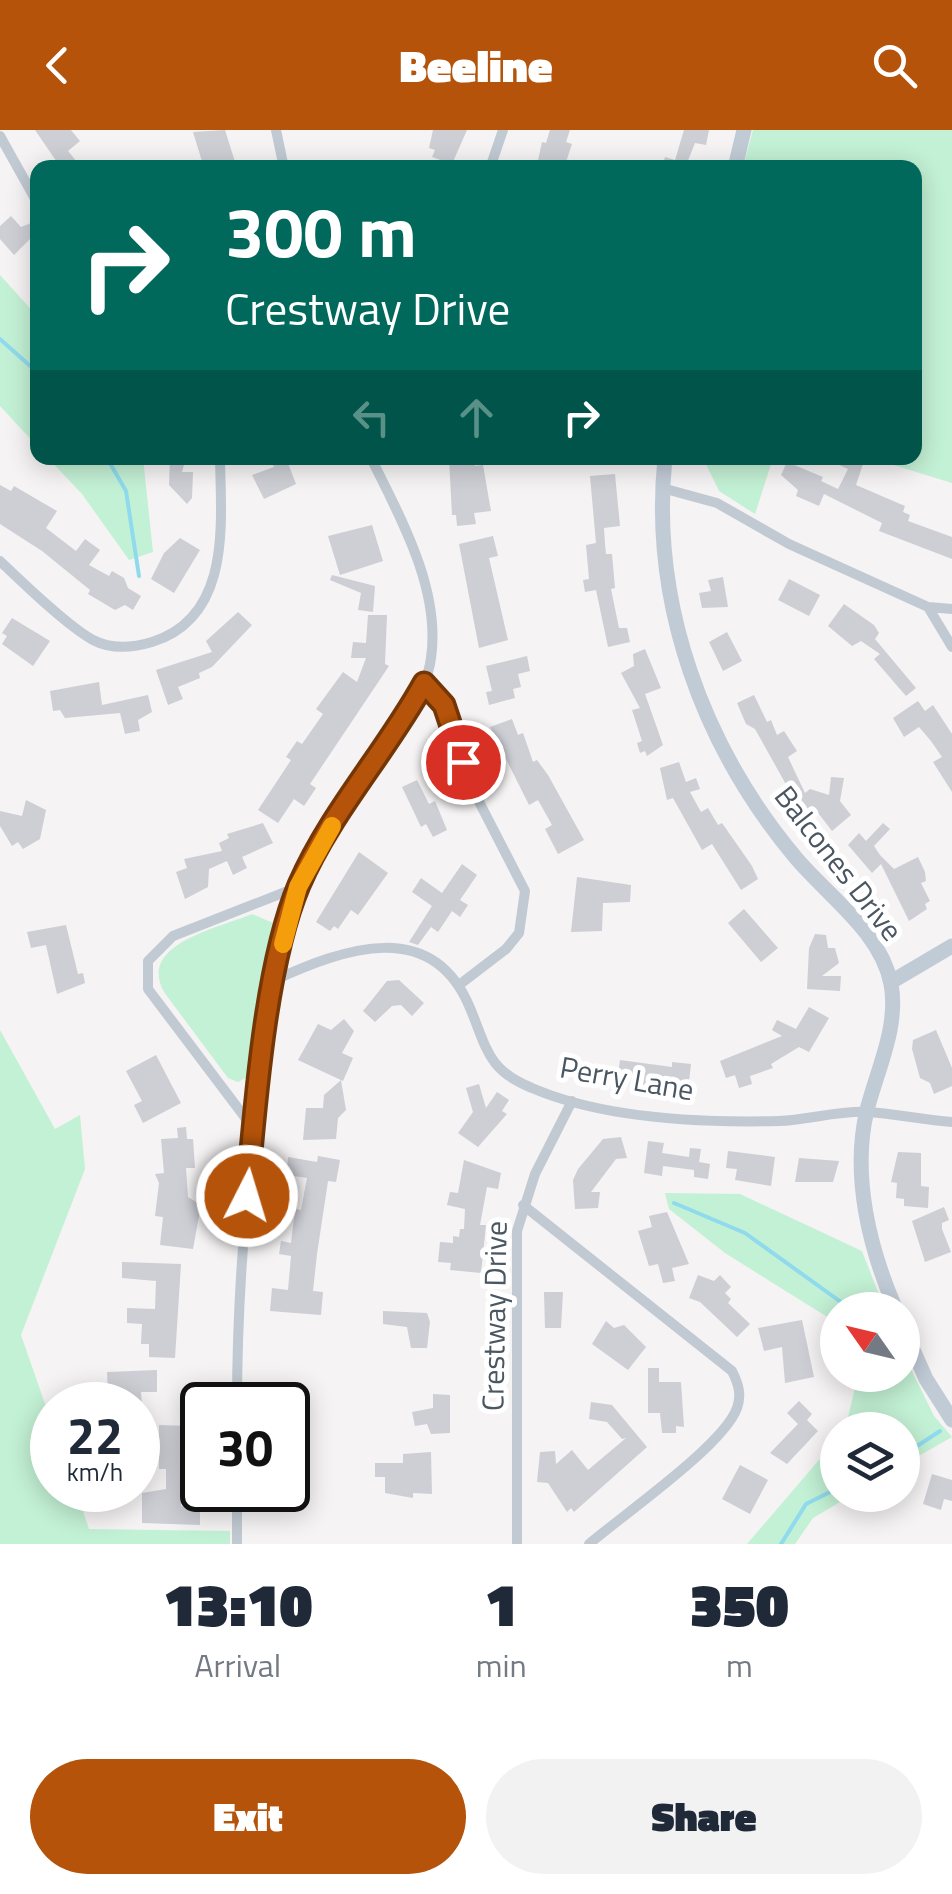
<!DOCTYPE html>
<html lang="en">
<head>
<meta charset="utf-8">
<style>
  :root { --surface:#fff; --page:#f2f2f3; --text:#1f2937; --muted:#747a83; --accent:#b45309 }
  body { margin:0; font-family:"Titillium Web",sans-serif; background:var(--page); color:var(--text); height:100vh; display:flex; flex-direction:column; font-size:38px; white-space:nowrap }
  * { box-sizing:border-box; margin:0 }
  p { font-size:32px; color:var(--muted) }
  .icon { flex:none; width:55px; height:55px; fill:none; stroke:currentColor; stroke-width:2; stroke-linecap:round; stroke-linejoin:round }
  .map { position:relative; height:1414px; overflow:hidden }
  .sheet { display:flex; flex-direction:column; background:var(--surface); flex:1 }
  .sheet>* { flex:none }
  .top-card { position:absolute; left:30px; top:30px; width:892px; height:305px; border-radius:20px; box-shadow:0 5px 25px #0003; background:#00695c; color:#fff; overflow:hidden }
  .needle { width:65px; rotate:304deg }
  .tools { position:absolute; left:820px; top:1162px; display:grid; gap:20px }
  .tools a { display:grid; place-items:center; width:100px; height:100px; border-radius:50%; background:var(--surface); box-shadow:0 5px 25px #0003; font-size:50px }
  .speed { position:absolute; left:30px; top:1252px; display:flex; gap:20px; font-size:50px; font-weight:700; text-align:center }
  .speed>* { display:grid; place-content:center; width:130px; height:130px; border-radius:50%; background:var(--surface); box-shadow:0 5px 25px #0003; line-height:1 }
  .speed small { font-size:25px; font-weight:400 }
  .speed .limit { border:5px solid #111; border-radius:15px; background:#fff; color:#111 }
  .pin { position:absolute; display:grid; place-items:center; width:85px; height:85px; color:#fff; margin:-42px; border:5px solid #fff; border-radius:50%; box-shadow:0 2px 10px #0007 }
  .me { position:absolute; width:110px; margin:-55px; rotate:5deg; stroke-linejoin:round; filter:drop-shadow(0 0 8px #0008) }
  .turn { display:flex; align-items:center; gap:35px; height:210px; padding:0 30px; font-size:45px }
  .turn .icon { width:130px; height:130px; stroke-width:2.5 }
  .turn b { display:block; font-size:70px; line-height:85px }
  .lanes { display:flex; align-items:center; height:95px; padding:0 30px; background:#0003; justify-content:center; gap:50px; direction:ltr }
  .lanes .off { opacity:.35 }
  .eta { display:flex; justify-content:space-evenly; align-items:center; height:170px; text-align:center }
  .eta b { font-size:60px; font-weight:800; line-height:70px }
  .primary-button { display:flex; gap:20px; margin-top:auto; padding:20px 30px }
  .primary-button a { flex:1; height:115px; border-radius:60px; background:var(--accent); color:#fff; font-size:40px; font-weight:800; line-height:115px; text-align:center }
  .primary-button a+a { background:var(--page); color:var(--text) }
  header { display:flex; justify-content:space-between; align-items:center; height:130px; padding:0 30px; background:var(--accent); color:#fff; font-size:45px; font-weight:800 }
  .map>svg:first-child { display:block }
  .green { fill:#c3f1d5 }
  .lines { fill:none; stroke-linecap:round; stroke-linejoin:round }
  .stream { stroke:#90daee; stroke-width:4 }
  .building { fill:#cdcfd5 }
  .street { stroke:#c1cad2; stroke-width:10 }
  .secondary { stroke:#c1cbd6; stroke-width:15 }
  .route-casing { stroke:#753606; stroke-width:25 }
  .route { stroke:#b45309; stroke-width:18 }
  .slow { stroke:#f59e0b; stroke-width:18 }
  .labels { text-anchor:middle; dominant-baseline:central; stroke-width:10; stroke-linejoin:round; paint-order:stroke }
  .street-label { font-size:30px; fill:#4a5661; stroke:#fff }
</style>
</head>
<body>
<header><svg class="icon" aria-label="back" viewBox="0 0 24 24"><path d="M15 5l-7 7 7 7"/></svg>Beeline<svg class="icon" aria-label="search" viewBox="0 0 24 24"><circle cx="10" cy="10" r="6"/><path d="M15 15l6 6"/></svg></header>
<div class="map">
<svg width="952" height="1414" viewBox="0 0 952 1414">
  <rect width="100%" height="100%" fill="#f5f3f3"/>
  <path class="green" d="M753,0h199v353l-81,-25h44v-290l-172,-1z
    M0,145l37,41v130l-37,-40z
    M48,328h95l10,94 -24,8 -47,-66z
    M703,328h70l-18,56 -36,-23z
    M252,784l21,9 1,8 -19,142 -17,9 -10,-4 -64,-86c-27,-48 55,-64 88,-78z
    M0,900l55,99 25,-14 5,54 -64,166 31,89v66h24l13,39 141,2v13h-230z
    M665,1063l75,1 122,57 23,59h-47l-1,13 -112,-70 -56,-44z
    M903,1223l31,63 18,21 -49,28 -1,-35h-57l13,-55h44z
    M837,1309l1,56h14l-39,23 -18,26h-48z"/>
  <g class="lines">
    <path class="stream" d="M0,209l38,34
      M107,328l19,33 13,85
      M674,1073l71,30 107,77
      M902,1326l38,-25
      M781,1414l25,-40 32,-16"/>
  </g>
  <path class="building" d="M35,0h36l9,11 -12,10 14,17h-21z
    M225,0l12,38h-33l-11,-36z
    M433,0h34l-15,34 -20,-7 3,-7 -6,-2z
    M550,0h20l-4,12 6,2 -8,24 -27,-3 5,-23 4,1z
    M684,0h25l-3,15 -11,-2 -8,20 4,5h-29l3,-11 10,3z
    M11,86l10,11 10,-4 7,8 -24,24 -14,-16v-13z
    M170,328h16l-4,14h11l-1,26 -5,6 -18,-19z
    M270,328h16l10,26 -32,15 -12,-24 22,-8z
    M449,328h25l1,8 8,-1 8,46 -17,2 2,11 -19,2 -1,-11h-4z
    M824,328h26l13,6 -7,21 49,21 -2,6 7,3 -2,6 44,16v22l-73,-28 3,-8 -58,-29 -5,12 -23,-10 2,-6 -17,-15 6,-13 36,15 -2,4 17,8 10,-20z
    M615,344l5,52 -16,2 1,16 1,10h6l3,34 -4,1 8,39h8l3,14 -22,5 -12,-57 -11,2 -2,-12 6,-1 -3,-34 10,-2 -6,-67z
    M0,355l11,6 3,-5 43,25 -11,17 30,23 9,-12 15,11 -11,15 20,11 3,-5 12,7 4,10 13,8 -8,14 -8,-5 -10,5 -27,-16 2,-4 -48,-39 -42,-27z
    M372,395l11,36 -43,14 -12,-39z
    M493,406l5,20 -9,2 19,82 -29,8 -20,-104z
    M180,408l20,12 -26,43 -23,-14 13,-26z
    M332,445l43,11 -2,26 -15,-2 3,-17 -31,-13z
    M723,447l5,30 -26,1 -3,-15 12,-2 -3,-11z
    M789,449l31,16 -11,21 -31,-16z
    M844,474l30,21 5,8 -4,6 41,49 -10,8 -32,-37 6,-5 -19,-13 -9,5 -24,-20z
    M238,482l14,13 -40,42 -13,6 1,5 -22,9 5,12 -15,6 -12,-35 56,-18 -6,-11z
    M368,485h19l-2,49 4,2 -79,118 6,4 -12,18 -10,-7 -16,24 -20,-13 33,-50 -5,-3 11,-16 5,3 21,-30 -7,-5 27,-37 14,10 9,-24h-15l2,-16 13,1z
    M12,488l38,23 -17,25 -31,-22 5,-8 -5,-3z
    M727,502l15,29 -19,10 -14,-29z
    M645,519l16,39 -16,6 18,51 -16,11 -2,-5 -5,2 -3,-10 5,-2 -10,-31 8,-2 -19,-35 13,-7 -1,-12z
    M527,526l3,15 -12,3 3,13 -8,2 2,9 -26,7 -3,-13 6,-1 -6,-25z
    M99,552l3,23 46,-10 4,17 -14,8 2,11 -15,3 -5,-21 -55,5 -5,-8 -7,1 -3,-20z
    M754,565l13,27 4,-2 6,15 7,-4 13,20 -9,6 17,36 5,-4 19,6 2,-18 13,1 -4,23 11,14 -19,16 -20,-26 4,12 -3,2 -25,-31 -33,-59 -9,-5 -9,-21z
    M918,571l7,10 8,-6 19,29v58l-19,-30 9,-5 -11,-16 -12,-14 -15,10 -11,-19z
    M512,589l6,16 5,-2 10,29 4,-2 11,15 36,65 -26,14 -13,-25 7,-4 -14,-25 -9,5 -39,-78z
    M679,632l7,20 10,-4 4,11 -10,3 11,20 7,-4 10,17 4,-2 30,43 6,13 -17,11 -29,-46 -10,6 -29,-52 -6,2 -7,-32z
    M417,650l12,24 6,-3 12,29 -14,7 -7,-13 -5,3 -19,-40z
    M26,670l20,10 -6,29 -17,10 -5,-7 -6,4 -12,-20v-15l22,5z
    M263,693l10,20 -31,14 5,11 -14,7 -6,-14 -18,8 -1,18 -23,12 -9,-27 11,-4 -3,-9 38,-8 -3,-8 10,-5 -2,-4z
    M883,693l7,6 -16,17 6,9 14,14 24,-12 7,15 1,9 -5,2 9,18 -5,3 2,5 -18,12 -28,-57 -9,9 -24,-28 11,-12 7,8z
    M359,722l29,21 -30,42 -7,-5 -13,19 -4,-3 -4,5 -14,-9z
    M462,734l15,11 -17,25 8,5 -8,12 -8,-6 -14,21 -7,-5 -13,18 -9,-3 23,-36 -20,-14 9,-14 21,15z
    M577,747l54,8 -1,17 -27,1 -1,28 -31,1z
    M744,779l34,39 -17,14 -33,-39z
    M66,795l12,49 5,-1 2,10 -28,11 -11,-49 -15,3 -4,-16z
    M815,804l11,1 2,13h7l4,15 -17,13h19l-1,15 -33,-2 2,-41z
    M399,850l25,23 -12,13 -11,-11 -9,1 -17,16 -12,-11 24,-30z
    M809,877l20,11 -20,34 -10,-5 -28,17 2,4 -23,8 2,8 -13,4 -4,-13 -9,3 -6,-17 62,-25 -10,-6 5,-10 19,9z
    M344,889l10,12 -12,22 11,5 -10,23 -45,-21 20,-36 13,6z
    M936,900l16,38v18l-18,8 -4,-11 -10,-5 -8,-29 1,-9z
    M156,925l25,48 -38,20 -9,-18 8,-4 -16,-30z
    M620,930l52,7v-5l19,2 -3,26 -54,-6 1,-6 -17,-4z
    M341,950l5,30 -8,8 -2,21 -33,1 3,-32h17l1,-13z
    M479,954l7,24 11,-16 12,8 -7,11 5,3 -29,33 -20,-14 15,-21 -7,-24z
    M186,997l1,12h6l2,29h-9l2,29 13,8 -8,44 -33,-4 3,-28 -8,-1 4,-33 -4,-9 9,-1 -3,-34 17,-1 -1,-10z
    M621,1007l6,21 -11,1 -25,33h9l-2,16 -23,1 -2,-29 5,-11 25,-30z
    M648,1011l16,2 -2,10 27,4 1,-9 11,1 -2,13 11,2 -2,15 -14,-2v-7l-31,-4 -1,10 -18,-3z
    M728,1021l47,6 -4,29 -36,-6 2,-11 -11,-1z
    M898,1022l23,1v33l8,1 -1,21 -24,-2v-7l-8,-1 1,-15 -6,-1z
    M318,1026l22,4 -4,22 -8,-1 -11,73 -4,37 10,1 -2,23 -51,-4 2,-23 16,2 3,-34 -12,-2 2,-13 10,2 4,-34 6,1 6,-32 -20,-3 1,-18 29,5z
    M799,1028l40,3 -6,21h-38z
    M464,1030l37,13 -3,16 -11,-2 -7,38h6l-5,48 -31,-3 1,-7 -13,-1 2,-20 13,1v-7l6,1 1,-8h4l1,-20 -18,-4 3,-13 8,1z
    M944,1077l5,13 -7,3v6l9,23 -26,10 -13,-41z
    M667,1082l22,52 -17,4 3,13 -12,2 -5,-19 -9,2 -11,-35 14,-4 -3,-11z
    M122,1132l59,2 -6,94 -26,-1v-13h-8l1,-20 -15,-1v-15l28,1 1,-28 -34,-3z
    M698,1145l16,6 6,-6 11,12 -6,6 6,6 -3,4 22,21 -13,13 -37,-35 -11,-4z
    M544,1162h19l-2,36h-16z
    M383,1181l44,2 3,9 -3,26h-16l-4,-21 -24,-3z
    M802,1190l12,57 -29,6 -3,-36 -18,4 -6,-23z
    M606,1191l8,7 10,-3 22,22 -18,23 -36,-26z
    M648,1238h11v14h22l3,45 -8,-1v7h-14l-2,-20h-12z
    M157,1240v22h-16l1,13h-23v-12h-11l-1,-21z
    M433,1264l17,1v38l-19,1 -4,-10 -12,2 -3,-14 21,-4z
    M799,1271l13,13 -5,6 11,11 -31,33 -17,-11 28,-29 -11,-11z
    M591,1272l21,3 35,42 -73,65 -3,-4 -4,4 -19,-29 -11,-1 3,-30 15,-1 1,13 16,-14 16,20 38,-32 -4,1 -15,-17 -18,-3z
    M159,1295l30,1 -1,44h-7v36h19v19l-58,-2v-30l24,-4v-20h-7z
    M431,1322l1,42 -19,-1v5l-28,-5v-16h-10v-14h28v-9z
    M740,1335l28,15 -18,34 -28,-15z
    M932,1344l20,6v21l-8,-2 -3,11 -18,-6z"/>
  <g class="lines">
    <path class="street" d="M276,0l8,38
      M0,6l38,68
      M490,38l13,-38
      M662,358l55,15 72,41 139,63 24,2
      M0,431c22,21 67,65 93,79 19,10 39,8 59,2 80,-25 69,-119 68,-184
      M928,477l24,40
      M425,553l19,22 29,85 52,101 -6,42 -13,16 -47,36
      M275,850c68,-31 157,-64 195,28 17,40 17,62 62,80 72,31 169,35 247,33 29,-1 61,-11 90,-9 28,2 55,8 83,10
      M253,998l-105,-139v-28l25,-25 125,-49
      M523,1075l209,166c6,12 10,23 5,37 -13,37 -114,107 -148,136
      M237,1275c0,-122 11,-242 29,-363 8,-51 13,-107 32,-155 29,-70 124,-161 133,-229 10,-69 -31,-141 -60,-200
      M237,1360v54
      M517,1414v-313l18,-57 37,-73"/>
    <path class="secondary" d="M735,38l9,-38
      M665,328c-15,145 38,289 131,400 33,39 85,74 95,126 8,43 -14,86 -24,126 -16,66 3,140 29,200
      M891,852l61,-36
      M902,1195l24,54 26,41"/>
  </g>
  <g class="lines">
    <g class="route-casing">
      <path id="route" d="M247,1066c8,-88 18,-231 52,-311 31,-72 87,-133 125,-202l20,22 19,57"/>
    </g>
    <use href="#route" class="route"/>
    <path class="slow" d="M283,814l15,-57 34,-61"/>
  </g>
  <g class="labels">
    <g class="street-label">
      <text transform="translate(839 733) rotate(52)">Balcones Drive</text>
      <text transform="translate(627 948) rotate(10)">Perry Lane</text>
      <text transform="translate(494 1186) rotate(-89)">Crestway Drive</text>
    </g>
  </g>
</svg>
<div class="tools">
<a><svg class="needle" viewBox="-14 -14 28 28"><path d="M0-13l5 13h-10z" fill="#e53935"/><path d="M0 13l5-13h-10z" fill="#747a83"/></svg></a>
<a><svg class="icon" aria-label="layers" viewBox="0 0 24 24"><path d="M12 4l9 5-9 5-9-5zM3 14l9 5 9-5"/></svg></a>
</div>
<div class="speed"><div>22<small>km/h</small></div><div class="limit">30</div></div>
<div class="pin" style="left:463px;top:632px;background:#d93025"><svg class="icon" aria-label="arrive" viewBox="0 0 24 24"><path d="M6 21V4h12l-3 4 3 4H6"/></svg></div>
<svg class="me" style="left:247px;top:1066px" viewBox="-20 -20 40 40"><circle r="17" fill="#b45309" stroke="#fff" stroke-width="3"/><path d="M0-11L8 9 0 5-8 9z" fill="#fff"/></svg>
<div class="top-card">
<div class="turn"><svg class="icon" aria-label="right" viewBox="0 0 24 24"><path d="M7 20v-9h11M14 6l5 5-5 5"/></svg><div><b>300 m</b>Crestway Drive</div></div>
<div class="lanes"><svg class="icon off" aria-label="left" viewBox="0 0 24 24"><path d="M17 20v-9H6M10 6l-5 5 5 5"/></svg><svg class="icon off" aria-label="ahead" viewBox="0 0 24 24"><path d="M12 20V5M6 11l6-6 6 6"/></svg><svg class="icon" aria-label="right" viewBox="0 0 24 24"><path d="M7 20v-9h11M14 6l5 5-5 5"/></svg></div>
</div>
</div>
<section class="sheet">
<div class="eta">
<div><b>13:10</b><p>Arrival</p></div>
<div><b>1</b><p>min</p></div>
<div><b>350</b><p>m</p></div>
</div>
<div class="primary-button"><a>Exit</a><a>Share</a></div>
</section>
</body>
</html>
